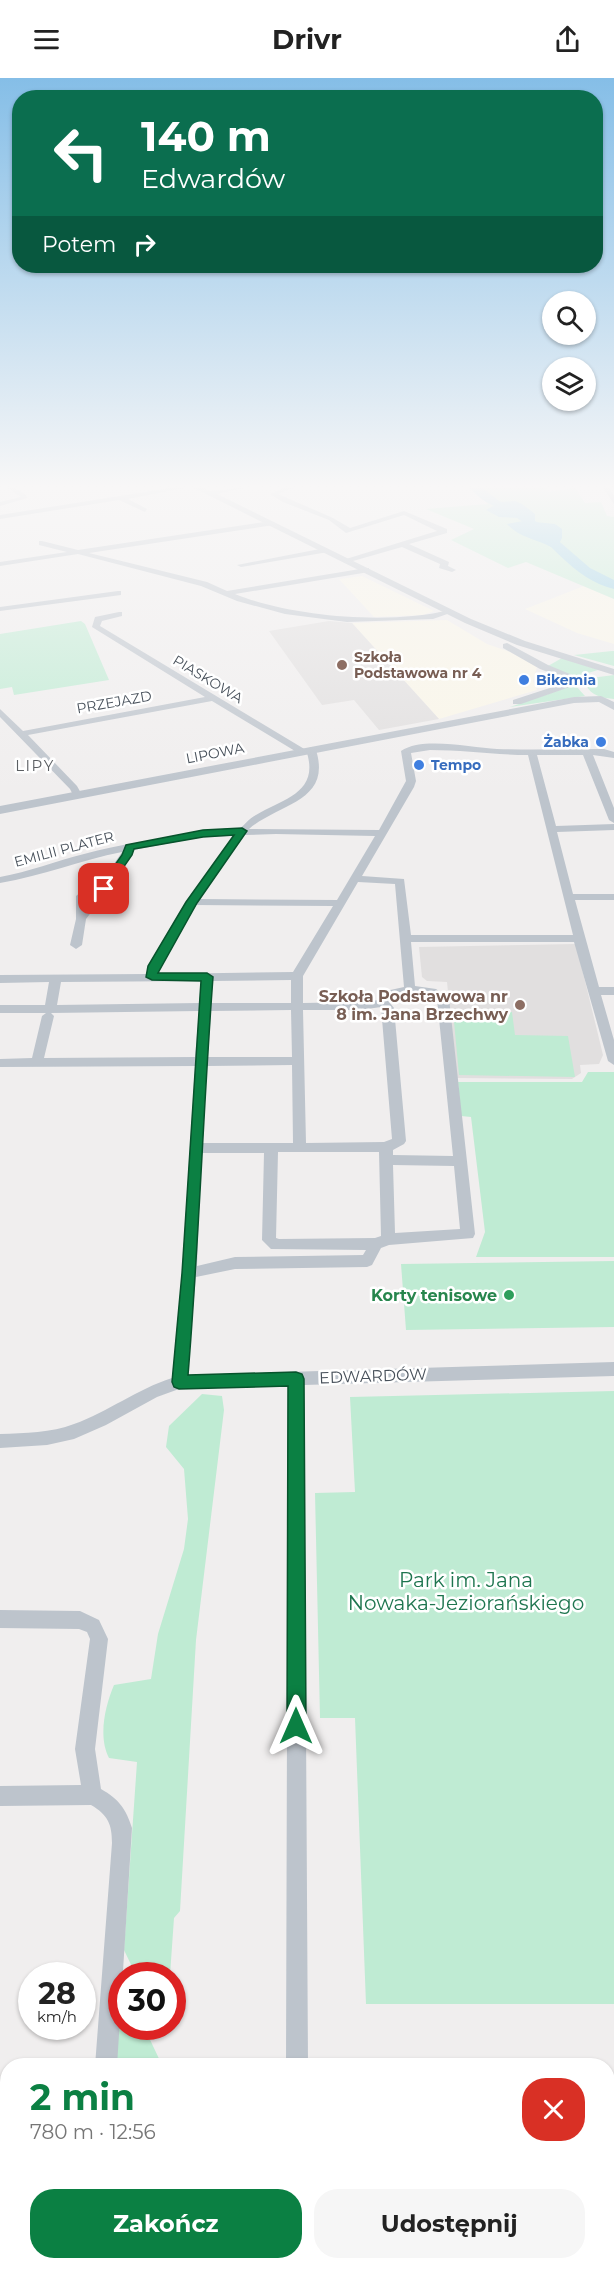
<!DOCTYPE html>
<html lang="pl">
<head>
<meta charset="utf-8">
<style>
  :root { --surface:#fff; --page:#f6f6f6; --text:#222; --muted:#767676; --accent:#0b8043 }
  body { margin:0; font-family:Montserrat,sans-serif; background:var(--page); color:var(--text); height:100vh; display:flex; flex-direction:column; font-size:22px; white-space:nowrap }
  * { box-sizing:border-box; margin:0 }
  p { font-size:20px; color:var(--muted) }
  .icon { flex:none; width:33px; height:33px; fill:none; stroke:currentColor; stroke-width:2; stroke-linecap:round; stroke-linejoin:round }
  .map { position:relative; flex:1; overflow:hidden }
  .sheet { position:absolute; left:0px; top:1980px; width:615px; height:212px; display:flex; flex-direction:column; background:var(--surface); border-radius:24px 24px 0 0; box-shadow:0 2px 4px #0004 }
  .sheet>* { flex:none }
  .top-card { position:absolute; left:12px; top:12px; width:591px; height:183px; border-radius:24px; box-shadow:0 2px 4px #0004; background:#0b6e4f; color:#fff; overflow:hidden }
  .fabs { position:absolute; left:542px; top:213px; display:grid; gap:12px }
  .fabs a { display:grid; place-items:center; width:54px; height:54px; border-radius:50%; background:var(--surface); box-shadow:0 2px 4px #0004; font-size:30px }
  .speed { position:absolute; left:18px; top:1884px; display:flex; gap:12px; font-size:30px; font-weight:700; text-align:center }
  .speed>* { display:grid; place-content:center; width:78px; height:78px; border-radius:50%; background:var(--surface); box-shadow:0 2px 4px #0004; line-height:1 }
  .speed small { font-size:15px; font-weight:400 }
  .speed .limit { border:9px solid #d22; background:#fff; color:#111 }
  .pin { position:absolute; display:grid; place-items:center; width:51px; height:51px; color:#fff; margin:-26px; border-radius:12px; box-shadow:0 3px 9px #0006 }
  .me { position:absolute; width:66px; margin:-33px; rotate:0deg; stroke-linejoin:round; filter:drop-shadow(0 0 4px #0008) }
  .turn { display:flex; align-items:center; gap:21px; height:126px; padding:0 30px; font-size:27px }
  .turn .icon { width:78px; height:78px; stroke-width:2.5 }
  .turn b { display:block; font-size:42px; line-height:51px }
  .then { display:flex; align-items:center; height:57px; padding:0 30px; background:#0003; gap:12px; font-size:22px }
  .round { display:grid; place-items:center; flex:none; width:63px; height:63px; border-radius:24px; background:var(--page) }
  .head { display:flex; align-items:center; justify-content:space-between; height:102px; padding:0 30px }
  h1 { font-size:36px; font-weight:700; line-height:45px; color:var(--accent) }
  .button { display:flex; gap:12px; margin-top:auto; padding:12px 30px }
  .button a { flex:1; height:69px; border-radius:24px; background:var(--accent); color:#fff; font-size:24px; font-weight:700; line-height:69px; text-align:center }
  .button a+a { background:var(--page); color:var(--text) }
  header { display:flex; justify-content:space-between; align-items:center; height:78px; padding:0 30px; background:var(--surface); font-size:27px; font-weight:700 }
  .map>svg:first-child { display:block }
  .commercial { fill:#faf6e8 }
  .education { fill:#e1dfdf }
  .green { fill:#bfebd3 }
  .water { fill:#90cee5 }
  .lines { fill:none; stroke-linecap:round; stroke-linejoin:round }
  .river { fill:#90cee5; fill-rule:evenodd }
  .minor { fill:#bdc4cc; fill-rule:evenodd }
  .tertiary { fill:#bdc4cc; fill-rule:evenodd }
  .route { fill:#0b8043; stroke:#07532c; stroke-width:1.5 }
  .education-dot { fill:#8d6e63; stroke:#fff; stroke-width:2 }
  .shop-dot { fill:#3f7fe0; stroke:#fff; stroke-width:2 }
  .leisure-dot { fill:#2e9e5b; stroke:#fff; stroke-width:2 }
  .labels { text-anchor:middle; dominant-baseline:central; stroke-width:5; stroke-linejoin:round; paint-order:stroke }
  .far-education-label { font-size:14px; font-weight:bold; fill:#785e54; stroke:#fff; text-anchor:start }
  .far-street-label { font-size:14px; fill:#47505a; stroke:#fff }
  .far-shop-label { font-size:14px; font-weight:bold; fill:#366cbe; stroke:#fff; text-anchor:start }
  .far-neighbourhood-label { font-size:15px; letter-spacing:1.5px; fill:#5b5e62; stroke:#fff }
  .education-label { font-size:16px; font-weight:bold; fill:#785e54; stroke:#fff; text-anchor:end }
  .leisure-label { font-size:16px; font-weight:bold; fill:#27864d; stroke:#fff; text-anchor:end }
  .street-label { font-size:16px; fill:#47505a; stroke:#fff }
  .near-park-label { font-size:20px; fill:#1e754f; stroke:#fff }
</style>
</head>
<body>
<header><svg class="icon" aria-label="menu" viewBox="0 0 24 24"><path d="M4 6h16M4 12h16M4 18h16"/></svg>Drivr<svg class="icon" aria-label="share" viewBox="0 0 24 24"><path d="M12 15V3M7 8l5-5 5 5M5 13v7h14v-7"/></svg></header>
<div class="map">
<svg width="614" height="2191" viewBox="0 0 614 2191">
  <rect width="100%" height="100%" fill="#f0eeee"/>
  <path class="commercial" d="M362,498l72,35 -11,4 -49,2 -35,-38z
    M584,508l30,13v45l-37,-11 -52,-24z
    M447,542l40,24 23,8 27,15 -4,14 4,9 -98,29 -87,-96z"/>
  <path class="education" d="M329,543l23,2 87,96 -60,11 -25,-30 -32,5 -53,-74z
    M576,866l27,111 -4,9 -19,1 1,8 -9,6 -115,-1 -10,-96 -20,-1 -5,-4 -3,-30z"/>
  <path class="green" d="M471,410h75l2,4 27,-4 10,15 16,-1 6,14 7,1v82l-88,-37 -18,6 -57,-28 23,-11 -48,-20 62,-5z
    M81,543l4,3 24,56 -95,15 -2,-8 -12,2v-55z
    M614,573v15l-40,-11 38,-4z
    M562,580l34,11 2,1 -23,7 -27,-11z
    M614,597v24c-11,-1 -23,-3 -28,-14l5,-7z
    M575,607l10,11 -75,11z
    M453,933l59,1 3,23 53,1 7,41 -116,-2z
    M588,994h26v185h-138l9,-25 -14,-115 -10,-1 -3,-34h124z
    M614,1183v66l-208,3 -5,-66z
    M614,1313v613h-248l-11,-286h-35l-5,-225 40,-1 -5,-95z
    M202,1316l20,2 2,14 -28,230 -16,271 -6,7 -4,57h-34l-12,-25 13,-188 -28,-4c-11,-21 -4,-52 5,-73l37,-6 7,-45 26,-85 4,-30 -4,-50 -18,-22 3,-21z
    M122,1898v50l22,1 18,38 -48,1z
    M201,2184h70v7h-70z"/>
  <path class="water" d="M515,423l7,3 13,10v8l20,2 7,5v9l-4,8 -7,1c-15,-8 -32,-9 -44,-23l16,-3 -3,-3 -21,-1 -13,-7 15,-8z"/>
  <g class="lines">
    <path class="river" d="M470,410h13l16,13 26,11 65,56 24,12v9c-42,-10 -63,-49 -97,-71 -18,-12 -32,-12 -47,-30z"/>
    <path class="minor" d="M8,410h7l11,7 1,3 -27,8v-4l21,-5z
      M170,410h14l-56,11 19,10 -2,3 -26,-12 -119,19v-4z
      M284,410h9l-15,6 55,24 17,10 54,-17 43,18v4l-38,11 40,18 -1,4 8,4 -4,2 -13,-4 1,-4 -38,-17 -56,16v-4l91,-28 -33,-16 -58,18 -17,-13 -46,-18 -13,-8z
      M603,410h6l5,8v8z
      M271,443l4,2 -1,2 -185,28 118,29 20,9 139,-23h3v4l-134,22c56,23 156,31 214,16l4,2 -20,7 -86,3 -62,-8 -48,-13 -36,-15 -123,-32 -78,12v-4l67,-10 -28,-7v-4h3l36,9z
      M325,470l4,2 -1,2 -87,15 -4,-2z
      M118,513h3v4l-121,16v-4z
      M119,534h3v4l-20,5 -2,5 206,124 5,-3 5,3c16,52 -37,53 -67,79l130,1 27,-49 -5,-30c22,-15 71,-3 96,-2 36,1 71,0 107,0l10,3v6l-21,-3 21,53v15l-5,-3 -26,-65h-46l19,71 58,-2v6l-57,2 16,62h41v6h-39l24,87h15v8h-13l13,45v25l-6,-4 -34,-119h-163l4,44 21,3 13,9 26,236 -2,4 -84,7 -8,3 -9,17 -5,2 -132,2 -39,8 -9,98 427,-13v14l-310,9 4,681h-22l2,-681 -109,4 -22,8 -51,28 -32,14 -27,6 -47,3v-14c25,-1 51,-1 74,-10 34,-12 63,-35 98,-46l10,-105 13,-207 -195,1v-8l32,-1 10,-42 4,-3h-46v-8h45l4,-23 -49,1v-8l147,-1 1,-8 39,-64 47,-66 -31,1 -70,13 -24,39 -23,30 -4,26 -6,4 -6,-4 6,-26v-23l10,-8 13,-2 23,-34c-41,8 -80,24 -122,31v-6c29,-5 56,-16 84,-23 36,-10 72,-14 108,-21 9,-2 41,-1 46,-3 5,-3 11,-12 18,-15 27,-16 63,-22 51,-62l-7,1 -88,-53 -184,34 49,51 5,9 -8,2 -4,-8 -70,-72v-8l23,22 182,-34 -113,-70 3,-10zM430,672c33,0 65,5 98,5l45,180h-162l-7,-56 -42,-3 52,-89 2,-6 -5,-28zM276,756l99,2 -38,64 -137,-1 44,-64zM358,804l37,2 9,103 -18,4 -6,9 -20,2 -57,1v-27zM93,815h1l-8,11v-7zM195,827l138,1 -40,66 -135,2 2,-8zM291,902v23h-80l2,-22zM201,903l-2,22 -142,2 4,-23zM410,916h18l9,5 16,157 -60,-1v-5l11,-6 2,-3 -12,-133 -4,-5 4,-6zM381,929l11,132 -8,3 -78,1 -3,-133h57zM291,932l1,47h-84l3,-46zM199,933l-4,46 -151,1 10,-42 -3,-3zM292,987l1,78h-91l5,-77zM278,1074h101l2,84 -6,2 -96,1 -3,-1zM201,1075h63l-2,87 9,9 95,1 -3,5 -128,2 -38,9zM393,1087l61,1 6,63 -65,4z
      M0,1532l80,1 19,9 9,19 -13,110 6,40c18,10 25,20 31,39l-15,238h-22l17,-223c0,-19 -4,-28 -21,-38l-91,1v-20l81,-1 -6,-36 15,-110 -3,-7 -8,-3 -79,-1z
      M608,2038h6v22h-6z
      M78,2184h24l-1,7h-24z"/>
    <path class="tertiary" d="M194,410h10l6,3 33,-3 -26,6 254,125 54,22 89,28v6l-97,-30 -52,-22z
      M507,565l41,22 39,16 -66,23h-8v-4l58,-19 -31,-12 -37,-21v-4z
      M601,618l13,6v8l-15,-8 -25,1 -574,111v-8l574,-109z"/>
  </g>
  <linearGradient id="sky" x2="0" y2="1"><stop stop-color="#85bee7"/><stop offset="0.57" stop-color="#f8f7f7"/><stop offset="1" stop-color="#f8f7f7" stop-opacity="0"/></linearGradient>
  <rect width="614" height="716" fill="url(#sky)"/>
  <path class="route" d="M242,750l5,3 -50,72 -39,70h49l6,4c-10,133 -14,266 -25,398l108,-3 6,2 2,5 2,347 -3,7 -7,3 -7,-3 -2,-7 1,-340 -109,3 -5,-2 -2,-5 10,-109 19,-292 -49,-1 -6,-3 2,-11 38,-64 48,-67 -31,2 -69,12 -2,6 -25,36h-7l-2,-2 24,-34 4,-10 77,-15z"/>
  <g class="education-dot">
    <circle cx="342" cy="587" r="6"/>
    <circle cx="520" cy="927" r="6"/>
  </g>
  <g class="shop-dot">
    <circle cx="524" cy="602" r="6"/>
    <circle cx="601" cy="664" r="6"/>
    <circle cx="419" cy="687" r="6"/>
  </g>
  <circle class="leisure-dot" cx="509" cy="1217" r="6"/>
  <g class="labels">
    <g class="far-education-label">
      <text x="354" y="579">Szkoła<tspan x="354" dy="16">Podstawowa nr 4</tspan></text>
    </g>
    <g class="far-street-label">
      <text transform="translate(208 601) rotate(31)">PIASKOWA</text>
      <text transform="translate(114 624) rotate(-10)">PRZEJAZD</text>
      <text transform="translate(215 675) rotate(-11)">LIPOWA</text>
      <text transform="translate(64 771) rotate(-15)">EMILII PLATER</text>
    </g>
    <g class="far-shop-label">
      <text x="536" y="602">Bikemia</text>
      <text x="589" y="664" text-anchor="end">Żabka</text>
      <text x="431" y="687">Tempo</text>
    </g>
    <g class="far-neighbourhood-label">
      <text x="35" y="687">LIPY</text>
    </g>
    <g class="education-label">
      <text x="508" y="918">Szkoła Podstawowa nr<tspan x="508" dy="18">8 im. Jana Brzechwy</tspan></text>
    </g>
    <g class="leisure-label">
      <text x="497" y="1217">Korty tenisowe</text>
    </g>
    <g class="street-label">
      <text transform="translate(373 1298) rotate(-2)">EDWARDÓW</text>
    </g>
    <g class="near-park-label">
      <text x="466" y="1502">Park im. Jana<tspan x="466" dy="23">Nowaka-Jeziorańskiego</tspan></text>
    </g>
  </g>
</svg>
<div class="fabs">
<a><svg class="icon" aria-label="search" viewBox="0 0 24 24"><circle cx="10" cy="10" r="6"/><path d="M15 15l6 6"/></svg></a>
<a><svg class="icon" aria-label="layers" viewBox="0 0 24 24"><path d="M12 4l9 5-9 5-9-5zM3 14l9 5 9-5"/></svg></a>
</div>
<div class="speed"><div>28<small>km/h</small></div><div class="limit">30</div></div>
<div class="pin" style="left:104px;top:811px;background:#d93025"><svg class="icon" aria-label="arrive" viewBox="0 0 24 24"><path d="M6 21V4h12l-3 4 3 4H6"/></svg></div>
<svg class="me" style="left:296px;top:1648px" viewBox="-20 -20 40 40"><path d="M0-17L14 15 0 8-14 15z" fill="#0b8043" stroke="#fff" stroke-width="4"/></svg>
<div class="top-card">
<div class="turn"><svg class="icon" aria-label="left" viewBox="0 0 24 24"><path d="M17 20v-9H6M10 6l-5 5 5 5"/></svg><div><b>140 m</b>Edwardów</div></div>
<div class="then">Potem<svg class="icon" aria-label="right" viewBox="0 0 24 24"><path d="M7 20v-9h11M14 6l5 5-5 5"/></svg></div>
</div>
<section class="sheet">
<div class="head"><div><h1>2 min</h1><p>780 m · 12:56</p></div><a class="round" style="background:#d93025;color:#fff"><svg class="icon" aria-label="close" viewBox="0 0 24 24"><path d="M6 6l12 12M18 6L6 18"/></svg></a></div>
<div class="button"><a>Zakończ</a><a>Udostępnij</a></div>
</section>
</div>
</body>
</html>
